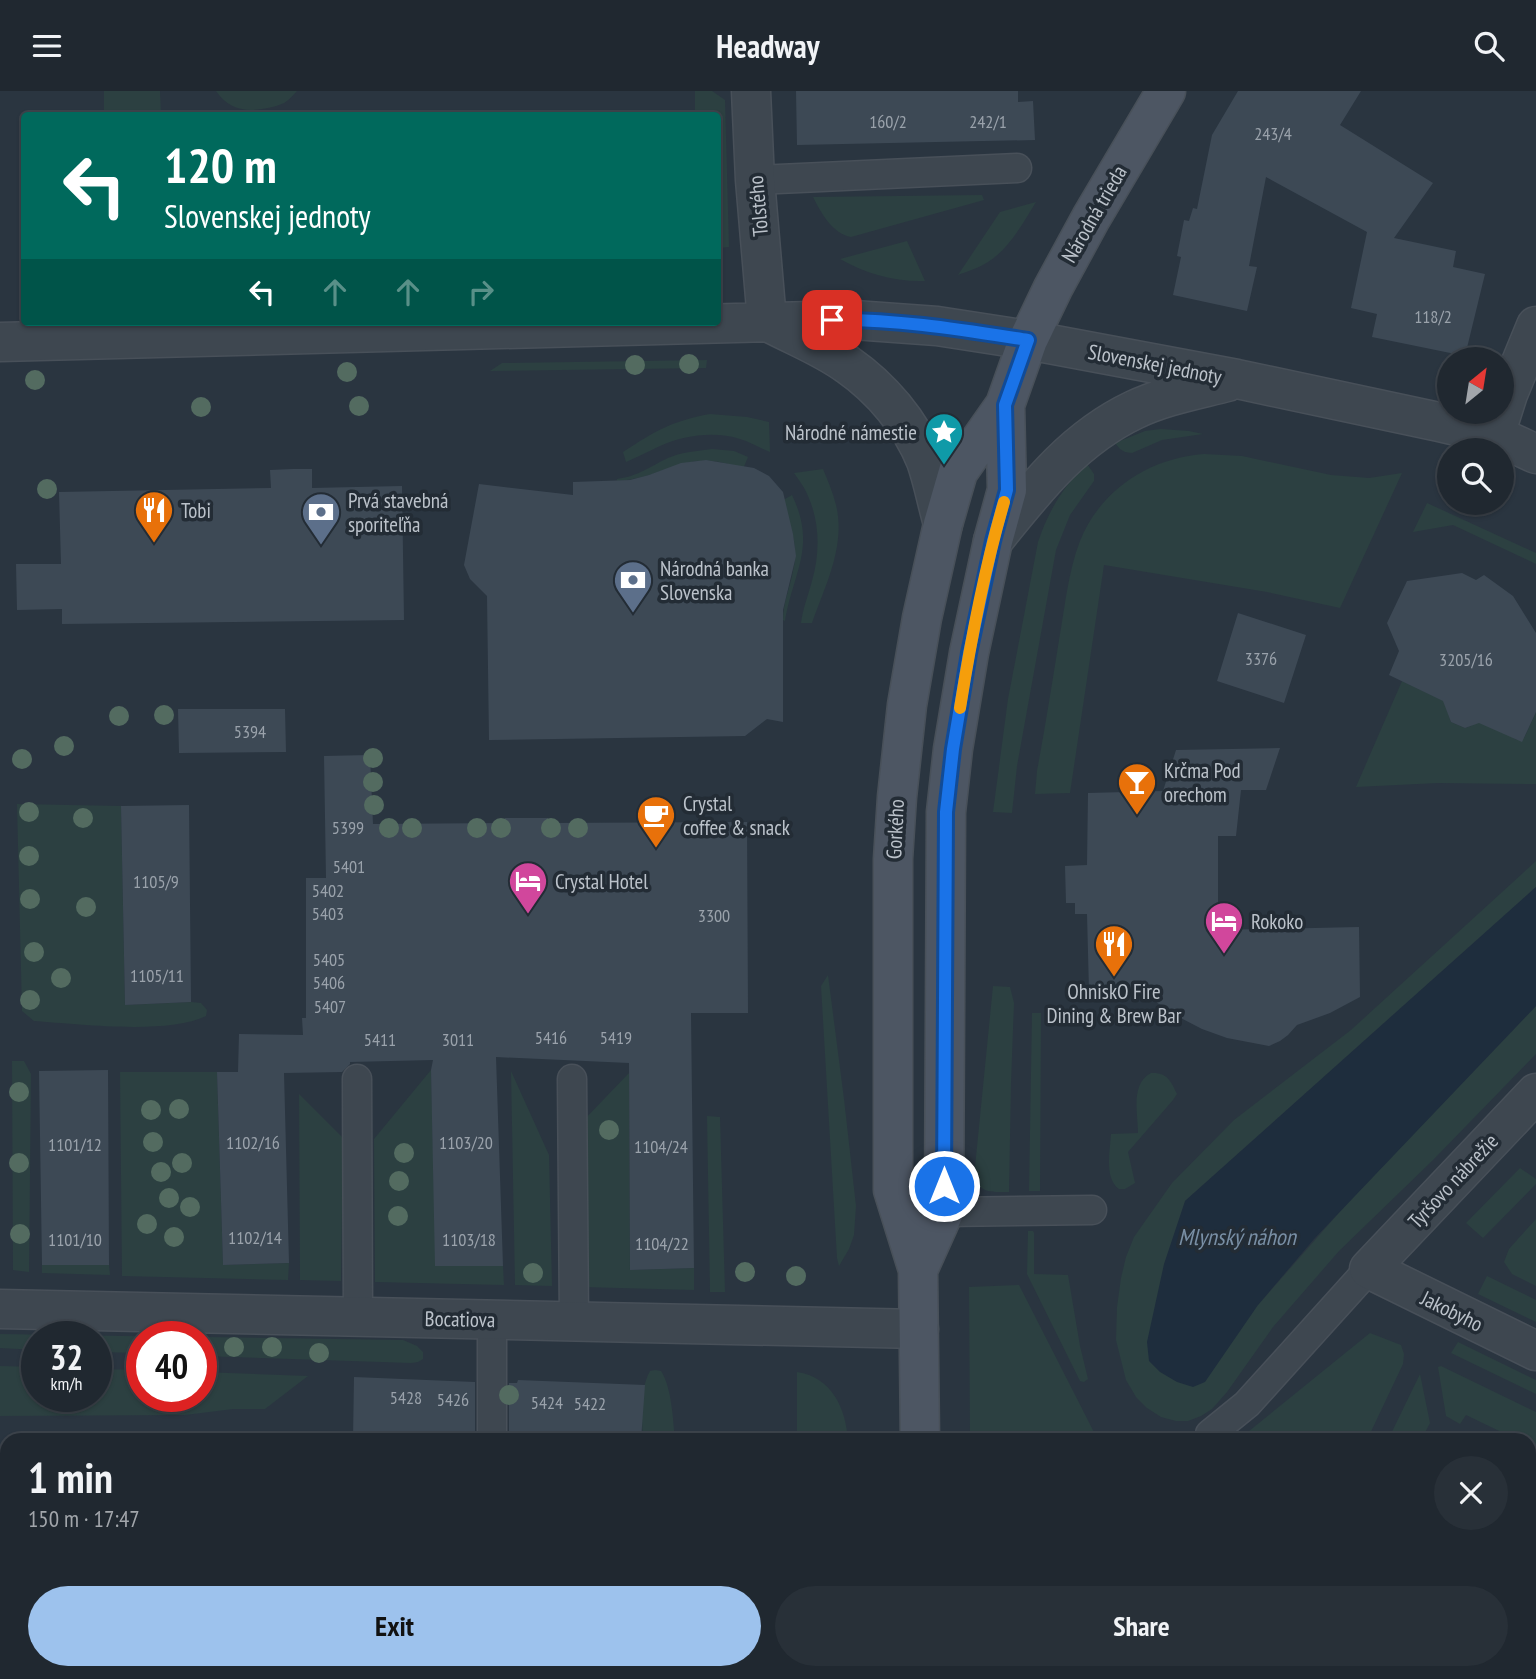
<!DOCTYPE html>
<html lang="en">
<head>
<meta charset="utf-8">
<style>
  :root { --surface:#202830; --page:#283038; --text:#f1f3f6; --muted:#a2a6ab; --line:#3d444c; --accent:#9dc2ed }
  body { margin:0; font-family:"PT Sans Narrow",sans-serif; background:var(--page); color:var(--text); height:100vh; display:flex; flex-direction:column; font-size:26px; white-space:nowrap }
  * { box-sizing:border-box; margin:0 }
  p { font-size:23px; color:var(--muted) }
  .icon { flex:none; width:38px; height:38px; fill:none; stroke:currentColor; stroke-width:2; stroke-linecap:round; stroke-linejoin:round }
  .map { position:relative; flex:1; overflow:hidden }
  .details { position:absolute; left:0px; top:1342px; width:1536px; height:247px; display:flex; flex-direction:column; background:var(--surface); border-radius:21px 21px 0 0; box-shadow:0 2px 5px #0004,0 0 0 2px var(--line) }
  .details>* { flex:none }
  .hud { position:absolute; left:21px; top:21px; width:700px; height:214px; border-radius:7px; box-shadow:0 2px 5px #0004,0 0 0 2px var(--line); background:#00695c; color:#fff; overflow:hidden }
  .needle { width:46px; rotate:30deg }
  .buttons { position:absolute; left:1437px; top:256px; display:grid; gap:14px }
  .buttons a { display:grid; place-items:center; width:77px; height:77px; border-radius:50%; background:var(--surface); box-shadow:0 2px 5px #0004,0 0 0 2px var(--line); font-size:35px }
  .speed { position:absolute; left:21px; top:1230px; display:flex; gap:14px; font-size:35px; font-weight:700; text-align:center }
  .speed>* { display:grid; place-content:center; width:91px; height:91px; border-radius:50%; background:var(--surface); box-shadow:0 2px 5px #0004,0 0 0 2px var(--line); line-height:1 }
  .speed small { font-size:18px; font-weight:400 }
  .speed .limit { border:10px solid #d22; background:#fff; color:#111 }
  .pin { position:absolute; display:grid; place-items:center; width:60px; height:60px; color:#fff; margin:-30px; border-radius:14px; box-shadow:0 4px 10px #0006 }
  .me { position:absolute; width:77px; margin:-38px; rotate:0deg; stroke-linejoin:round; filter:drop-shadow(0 0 5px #0008) }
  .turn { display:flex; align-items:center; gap:24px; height:147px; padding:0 28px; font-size:32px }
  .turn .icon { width:91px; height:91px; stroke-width:2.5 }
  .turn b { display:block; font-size:49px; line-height:60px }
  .lanes { display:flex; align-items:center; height:66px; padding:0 28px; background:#0003; justify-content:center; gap:35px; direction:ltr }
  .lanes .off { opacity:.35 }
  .round { display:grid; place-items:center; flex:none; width:74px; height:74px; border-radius:37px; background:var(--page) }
  .overview { display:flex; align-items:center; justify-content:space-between; height:119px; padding:0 28px }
  h1 { font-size:42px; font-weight:700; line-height:52px }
  .action { display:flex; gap:14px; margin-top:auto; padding:14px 28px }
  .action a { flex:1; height:80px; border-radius:42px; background:var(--accent); color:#111; font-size:28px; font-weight:700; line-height:80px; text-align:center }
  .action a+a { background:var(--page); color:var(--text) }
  header { display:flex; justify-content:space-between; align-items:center; height:91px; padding:0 28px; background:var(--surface); font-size:32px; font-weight:700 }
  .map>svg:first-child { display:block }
  .green { fill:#2c4041 }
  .water { fill:#1e2d3d }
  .building { fill:#3d4955 }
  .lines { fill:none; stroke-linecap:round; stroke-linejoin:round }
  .lane-casing { stroke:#485059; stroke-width:31 }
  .street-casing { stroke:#485059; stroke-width:41 }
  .secondary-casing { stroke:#485059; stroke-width:41 }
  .lane { stroke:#3e4750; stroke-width:28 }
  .street { stroke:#3e4750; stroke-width:38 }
  .secondary { stroke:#4d5663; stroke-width:38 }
  .tree { fill:#536b60 }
  .route-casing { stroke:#114b97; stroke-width:18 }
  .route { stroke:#1a73e8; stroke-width:12 }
  .slow { stroke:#f59e0b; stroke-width:12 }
  .labels { text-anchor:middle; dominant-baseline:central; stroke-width:7; stroke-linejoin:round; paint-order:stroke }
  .number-label { font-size:18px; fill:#9aa2ab }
  .street-label { font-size:21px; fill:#bbc2ca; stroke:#232c35 }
  .poi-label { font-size:21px; fill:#bbc2ca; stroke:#232c35; text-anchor:start }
  .water-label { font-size:23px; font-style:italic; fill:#798fa5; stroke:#232c35 }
</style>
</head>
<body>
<header><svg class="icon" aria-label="menu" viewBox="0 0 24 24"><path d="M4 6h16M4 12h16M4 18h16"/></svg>Headway<svg class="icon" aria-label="search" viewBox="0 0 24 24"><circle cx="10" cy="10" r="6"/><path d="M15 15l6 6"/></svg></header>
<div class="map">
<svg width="1536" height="1588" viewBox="0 0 1536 1588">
  <rect width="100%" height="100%" fill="#2a3540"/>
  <path class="green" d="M104,0h56l1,24h-57z
    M216,0h81c-4,4 -8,9 -13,12 -6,3 -15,5 -22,6 -20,3 -34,-1 -46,-18z
    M695,0h17l13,9 4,147 -11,1v-133h-21l-2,-3z
    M982,104l2,5 -133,37c-18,-3 -30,-24 -38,-40z
    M1036,111c-13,21 -27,47 -48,60 -9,6 -20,9 -30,13l42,-63z
    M907,150l18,40c-31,1 -58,-7 -85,-22z
    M707,269l-1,8 -216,3 12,-8z
    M710,323l37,3 22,5 1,30c-10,-4 -20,-10 -30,-13 -25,-8 -56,-4 -80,7 -11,5 -22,11 -34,16l-3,-10c32,-21 49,-31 87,-38z
    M1161,338l28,2 14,3 -41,6 -30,13 -7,-1 -5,-3 -5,-6 30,-12z
    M712,358l22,2 14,6 -5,12c-56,-23 -75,9 -126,12v-2c22,-3 32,-12 51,-21 14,-6 29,-7 44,-9z
    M1204,363l38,2 89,19 38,3 33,-5 -62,135 -73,-16 -163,-27 -34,228 -35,1 2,-23c8,-43 15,-87 22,-131 6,-33 9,-68 21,-99 21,-52 70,-83 124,-87z
    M1087,373l7,10v7l-24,34 -14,35 -39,216 -5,47 -19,-1 15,-113 30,-157c10,-30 25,-56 49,-78z
    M823,378c5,12 10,24 13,36 10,41 -11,81 -24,118h-11c2,-15 7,-27 11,-42 8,-28 8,-58 -4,-85 -3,-8 -9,-16 -14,-23z
    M792,404c25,52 1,77 -7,126l-2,-1c0,-18 7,-32 10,-49 6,-25 -2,-47 -13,-69z
    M1427,412l109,50v11l-83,-39 -40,7z
    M1402,590l42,20 7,21 14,6 6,-2 5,-11 41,25 7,-2 12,-26v72l-98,-1 -82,4z
    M17,713l104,2 4,199 66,-3 10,1 6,7 -1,6c-38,19 -128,8 -172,5l-12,-10z
    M1536,770v26l-351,314 73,104 93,-106 185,-193v48l-103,106 -94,91 -66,76 -46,65 -15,17 -11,7 -13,5h-12l-15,-4 -14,-9 -11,-11 -10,-17 -10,-40 1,-33 4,-29 5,-21 8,-20 38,-54 62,-63 117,-90z
    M828,884l16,124 12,107 -2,29 -5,14 -10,17 -2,-8 -16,-272z
    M993,895l17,1 4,16 -3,80 -2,109c-15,0 -29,2 -35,-15z
    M1032,922h9l-1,178h-11z
    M12,970h12l7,13 -2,198 -16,-2z
    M431,979l5,196h67l1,19 -129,-3 -1,-143z
    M511,980l38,84 3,131 -37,-1z
    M120,981h97l6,193 66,-2 -1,17 -166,-4z
    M629,982l1,197 64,-2v22l-112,-3 -1,-164z
    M1151,982c16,-1 20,8 26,21l-4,6 -45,52 7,31 -10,6h-6c-15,-11 -9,-38 -8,-55l27,-1c0,-19 -8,-49 13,-60z
    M299,1003l44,44 -2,143 -41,-1z
    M707,1025l13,1 5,175h-15z
    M1520,1077l16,11v5l-53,54 -17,-15z
    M1536,1128v67l-24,-12 -8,-12 5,-13z
    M1028,1140h5l1,2v41l34,1 12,71 8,33 -4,3 -4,-1 -53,-107z
    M42,1174h67l1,10 -68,-2z
    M1487,1185l49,24v22l-58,-28z
    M1019,1194l79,155h-128l-1,-153z
    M1370,1242l31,12 3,9 -1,10 -36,76h-129z
    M0,1243l186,3h-44v16l-46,-1v-15h-59v13l-37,-2z
    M201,1246l202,3 14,6 6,6v7l-5,3 -7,1 -210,-7z
    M1458,1251l78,38v14l-85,-41z
    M0,1275l37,1v30h59v-28l46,1v27h59v-25l107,4 -43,33h-32l-48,6 -185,1z
    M1441,1275l95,46v37l-6,-3v-6h-12l-52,-25 -6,9 -14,-8 -8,-49z
    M655,1279l6,1c11,17 12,49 14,69h-32c-1,-21 -4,-49 7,-69z
    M797,1281c35,5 49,37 51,68h-51z
    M1420,1283l10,49 -9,17h-33z
    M6,1360h1v124l-4,-1z
    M1530,1518l6,3v67h-27l1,-6h20z
    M971,1582h57v6h-57z
    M1135,1582h74l3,6h-76z
    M1225,1582h97l-1,6h-94z
    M1338,1582h143l-1,6h-142z"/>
  <path class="water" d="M1536,796v119l-222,233 -56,66 -53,77 -12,5 -16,-5 -17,-10 -11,-11 -2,-19 17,-78 21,-63z
    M1028,1582h107l1,6h-108z"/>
  <path class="building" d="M796,0h222v11l15,-1 2,39 -238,5z
    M1238,0h123l-21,34 93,58 -39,55 62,13 -3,16 32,7 -20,82 -93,-19 5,-23 -26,-6 16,-76 -101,-55 -17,89 8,1 -10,44 -74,-16 8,-38 -4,-1 7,-36 5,1 4,-13 4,1 15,-74z
    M706,369l48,8 15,8 14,16 10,42 3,22 -13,54v112l-16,-3 -22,17 -256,4 -2,-144 -17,-17 -6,-14 15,-81 94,11v-13l57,-2 19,-5 32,-12z
    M293,378h19v19l90,-2 2,134 -342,4v-15l-45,1 -1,-46h45l-2,-72 212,-4 -1,-18z
    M1462,482l14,7 8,-5 29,21 23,37v79l-14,30 -43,-19 -14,5 -14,-6 -8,-21 -54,-26 10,-24 -12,-28 20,-42z
    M1238,522l68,22 -22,68 -67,-22z
    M178,618h107l1,43 -107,1z
    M1280,657l-14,42h-25l-5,46h-18v94l141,-3 1,70 -30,16 -33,12 -9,10 -8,6 -11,5 -42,-8 -25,-9 -27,-14 -35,-24h-51l-2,-77h-12v-11h-9l-1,-37 22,-1 1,-72 75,-2 13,-41z
    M370,664l3,69 132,-1v-5h43v5l199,-1 1,191h-57l3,255 -64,2 -1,-207 -133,-6 7,209h-68l-4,-196 2,-10 -83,2v2l-8,8 -58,1 5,190 -66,2 -6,-193h21l1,-38 64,1 -1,-17h4v-140h20l-2,-122z
    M189,714l2,197 -66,3 -4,-199z
    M108,979l1,195h-67l-3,-194z
    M354,1286l121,5v58h-122z
    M518,1289l127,5 -4,55h-132v-57h8z"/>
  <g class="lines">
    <g class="lane-casing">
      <path id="lane" d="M755,89l262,-12
        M357,988l1,237
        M572,988l2,242
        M944,1121l148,-2
        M492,1229v120
        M1210,1343l37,-30 122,-135
        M491,1582v6
        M468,1588l3,-6"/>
    </g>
    <g class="street-casing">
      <path id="street" d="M751,0l4,89 12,141
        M772,233c25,13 53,24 76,41 33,23 63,58 78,96 7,20 11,42 17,63
        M0,251l854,-22 83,6 91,14 209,39 202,43 56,13 41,19
        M1495,344l13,-41 28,-68
        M993,450c41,-51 80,-102 141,-131 29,-14 62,-20 93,-28
        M1536,1002l-167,176 167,82
        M0,1218l919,20"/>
    </g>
    <g class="secondary-casing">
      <path id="secondary" d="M918,1179l26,-58 2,-400 7,-63 16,-96 24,-112 14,-51 -2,-85
        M920,1349l-2,-170 -25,-80v-331l4,-62 10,-92 15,-87 21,-94 15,-52 47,-67 23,-65 25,-52 38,-70 75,-127
        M922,1582v6"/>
    </g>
    <use href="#lane" class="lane"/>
    <use href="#street" class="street"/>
    <use href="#secondary" class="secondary"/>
  </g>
  <g class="tree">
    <circle cx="689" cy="273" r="10"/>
    <circle cx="635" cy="274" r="10"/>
    <circle cx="347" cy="281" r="10"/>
    <circle cx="35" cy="289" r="10"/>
    <circle cx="359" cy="315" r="10"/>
    <circle cx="201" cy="316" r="10"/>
    <circle cx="47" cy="398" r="10"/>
    <circle cx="164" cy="624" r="10"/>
    <circle cx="119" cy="625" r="10"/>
    <circle cx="64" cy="655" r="10"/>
    <circle cx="373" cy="667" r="10"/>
    <circle cx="22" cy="668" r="10"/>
    <circle cx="373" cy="691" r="10"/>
    <circle cx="374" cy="714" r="10"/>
    <circle cx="29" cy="721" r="10"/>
    <circle cx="83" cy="727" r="10"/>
    <circle cx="389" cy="737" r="10"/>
    <circle cx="412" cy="737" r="10"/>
    <circle cx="477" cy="737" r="10"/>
    <circle cx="501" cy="737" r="10"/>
    <circle cx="551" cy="737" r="10"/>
    <circle cx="578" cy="737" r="10"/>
    <circle cx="29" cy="765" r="10"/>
    <circle cx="30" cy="808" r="10"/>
    <circle cx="86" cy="816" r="10"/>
    <circle cx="34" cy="861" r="10"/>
    <circle cx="61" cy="887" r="10"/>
    <circle cx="30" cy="909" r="10"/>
    <circle cx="19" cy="1001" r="10"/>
    <circle cx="179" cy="1018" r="10"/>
    <circle cx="151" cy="1019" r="10"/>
    <circle cx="609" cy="1039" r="10"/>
    <circle cx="153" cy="1051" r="10"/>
    <circle cx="404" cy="1062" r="10"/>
    <circle cx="19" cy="1072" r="10"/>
    <circle cx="182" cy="1072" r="10"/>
    <circle cx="161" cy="1081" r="10"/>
    <circle cx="399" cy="1090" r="10"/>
    <circle cx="169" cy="1107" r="10"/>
    <circle cx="190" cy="1116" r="10"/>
    <circle cx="398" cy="1125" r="10"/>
    <circle cx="147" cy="1133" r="10"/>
    <circle cx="20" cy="1143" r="10"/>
    <circle cx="174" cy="1146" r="10"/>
    <circle cx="745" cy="1181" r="10"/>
    <circle cx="533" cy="1182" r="10"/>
    <circle cx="796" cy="1185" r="10"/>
    <circle cx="234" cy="1256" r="10"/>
    <circle cx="272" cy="1256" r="10"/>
    <circle cx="319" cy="1262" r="10"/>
    <circle cx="509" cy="1304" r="10"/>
  </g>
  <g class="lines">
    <g class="route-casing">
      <path id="route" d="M832,229c66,-1 131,10 196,20l-23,65 2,85 -14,51 -24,112 -16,96 -7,63 -2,374"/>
    </g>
    <use href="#route" class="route"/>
    <path class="slow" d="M960,617c11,-69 24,-138 44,-206"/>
  </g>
  <defs>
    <g id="sight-pin" transform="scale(2.0125)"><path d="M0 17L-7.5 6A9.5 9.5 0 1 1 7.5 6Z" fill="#0f9aa8" stroke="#232c35"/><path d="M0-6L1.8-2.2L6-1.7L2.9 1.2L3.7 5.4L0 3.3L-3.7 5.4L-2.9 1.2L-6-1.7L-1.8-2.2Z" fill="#fff"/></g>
    <g id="restaurant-pin" transform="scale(2.0125)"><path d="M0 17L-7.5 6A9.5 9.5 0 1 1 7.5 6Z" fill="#e8710a" stroke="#232c35"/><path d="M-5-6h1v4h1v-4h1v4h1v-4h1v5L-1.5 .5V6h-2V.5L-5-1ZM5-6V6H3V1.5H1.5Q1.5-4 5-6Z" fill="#fff"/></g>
    <g id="bank-pin" transform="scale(2.0125)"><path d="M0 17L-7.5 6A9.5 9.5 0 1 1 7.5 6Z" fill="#5c6f8a" stroke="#232c35"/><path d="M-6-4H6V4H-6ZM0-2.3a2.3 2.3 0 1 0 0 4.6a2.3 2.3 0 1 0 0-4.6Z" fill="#fff"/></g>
    <g id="bar-pin" transform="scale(2.0125)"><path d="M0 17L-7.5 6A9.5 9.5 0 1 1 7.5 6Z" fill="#e8710a" stroke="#232c35"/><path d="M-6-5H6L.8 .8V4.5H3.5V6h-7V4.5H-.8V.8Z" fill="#fff"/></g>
    <g id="cafe-pin" transform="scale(2.0125)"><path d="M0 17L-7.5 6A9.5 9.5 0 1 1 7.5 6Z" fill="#e8710a" stroke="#232c35"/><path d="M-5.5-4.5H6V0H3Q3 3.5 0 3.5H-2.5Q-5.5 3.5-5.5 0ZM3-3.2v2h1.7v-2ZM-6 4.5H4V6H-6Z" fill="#fff"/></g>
    <g id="hotel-pin" transform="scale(2.0125)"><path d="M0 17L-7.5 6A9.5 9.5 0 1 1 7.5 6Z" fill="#d1479c" stroke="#232c35"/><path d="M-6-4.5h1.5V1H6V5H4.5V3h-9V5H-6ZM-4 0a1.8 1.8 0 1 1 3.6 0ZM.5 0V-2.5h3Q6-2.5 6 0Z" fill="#fff"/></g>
  </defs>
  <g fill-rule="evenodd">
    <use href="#sight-pin" x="944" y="341"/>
    <use href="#restaurant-pin" x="154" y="419"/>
    <use href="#bank-pin" x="321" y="421"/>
    <use href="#bank-pin" x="633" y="489"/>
    <use href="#bar-pin" x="1137" y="691"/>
    <use href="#cafe-pin" x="656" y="724"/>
    <use href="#hotel-pin" x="528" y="790"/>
    <use href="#hotel-pin" x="1224" y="830"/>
    <use href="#restaurant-pin" x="1114" y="853"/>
  </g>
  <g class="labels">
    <g class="number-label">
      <text x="888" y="30">160/2</text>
      <text x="988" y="30">242/1</text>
      <text x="1273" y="42">243/4</text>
      <text x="1433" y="225">118/2</text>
      <text x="1261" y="567">3376</text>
      <text x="1466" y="568">3205/16</text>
      <text x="250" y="640">5394</text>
      <text x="348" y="736">5399</text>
      <text x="349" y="775">5401</text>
      <text x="156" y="790">1105/9</text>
      <text x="328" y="799">5402</text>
      <text x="328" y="822">5403</text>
      <text x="714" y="824">3300</text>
      <text x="329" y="868">5405</text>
      <text x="157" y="884">1105/11</text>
      <text x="329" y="891">5406</text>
      <text x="330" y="915">5407</text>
      <text x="551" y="946">5416</text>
      <text x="616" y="946">5419</text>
      <text x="380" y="948">5411</text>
      <text x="458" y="948">3011</text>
      <text x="253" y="1051">1102/16</text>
      <text x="466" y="1051">1103/20</text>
      <text x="75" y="1053">1101/12</text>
      <text x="661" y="1055">1104/24</text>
      <text x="255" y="1146">1102/14</text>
      <text x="75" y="1148">1101/10</text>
      <text x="469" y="1148">1103/18</text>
      <text x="662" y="1152">1104/22</text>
      <text x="406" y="1306">5428</text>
      <text x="453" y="1308">5426</text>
      <text x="547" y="1311">5424</text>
      <text x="590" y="1312">5422</text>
    </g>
    <g class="street-label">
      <text transform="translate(758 115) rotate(-95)">Tolstého</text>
      <text transform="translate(1094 123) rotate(-60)">Národná trieda</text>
      <text transform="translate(1155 273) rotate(11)">Slovenskej jednoty</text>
      <text transform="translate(895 738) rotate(-87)">Gorkého</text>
      <text transform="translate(1453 1090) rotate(-47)">Tyršovo nábrežie</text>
      <text transform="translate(1452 1220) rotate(26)">Jakobyho</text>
      <text transform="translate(460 1228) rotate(1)">Bocatiova</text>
    </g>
    <g class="poi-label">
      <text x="917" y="341" text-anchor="end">Národné námestie</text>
      <text x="348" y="409">Prvá stavebná<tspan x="348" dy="24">sporiteľňa</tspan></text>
      <text x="181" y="419">Tobi</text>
      <text x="660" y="477">Národná banka<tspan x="660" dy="24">Slovenska</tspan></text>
      <text x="1164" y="679">Krčma Pod<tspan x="1164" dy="24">orechom</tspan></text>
      <text x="683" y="712">Crystal<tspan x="683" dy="24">coffee &amp; snack</tspan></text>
      <text x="555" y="790">Crystal Hotel</text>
      <text x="1251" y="830">Rokoko</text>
      <text x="1114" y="900" text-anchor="middle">OhniskO Fire<tspan x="1114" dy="24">Dining &amp; Brew Bar</tspan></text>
    </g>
    <g class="water-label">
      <text x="1237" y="1145">Mlynský náhon</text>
    </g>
  </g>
</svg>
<div class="buttons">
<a><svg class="needle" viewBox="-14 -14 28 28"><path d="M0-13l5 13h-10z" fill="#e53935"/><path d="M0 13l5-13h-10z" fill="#a2a6ab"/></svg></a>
<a><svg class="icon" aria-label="search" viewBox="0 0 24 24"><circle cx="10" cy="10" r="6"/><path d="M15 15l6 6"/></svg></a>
</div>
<div class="speed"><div>32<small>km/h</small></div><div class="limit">40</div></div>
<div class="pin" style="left:832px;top:229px;background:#d93025"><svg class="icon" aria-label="arrive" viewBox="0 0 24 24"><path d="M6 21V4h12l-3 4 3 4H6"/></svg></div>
<svg class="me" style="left:944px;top:1095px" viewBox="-20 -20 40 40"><circle r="17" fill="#1a73e8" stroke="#fff" stroke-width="3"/><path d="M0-11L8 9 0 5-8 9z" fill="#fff"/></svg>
<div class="hud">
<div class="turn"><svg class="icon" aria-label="left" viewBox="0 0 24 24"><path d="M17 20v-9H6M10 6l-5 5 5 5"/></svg><div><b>120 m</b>Slovenskej jednoty</div></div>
<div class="lanes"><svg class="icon" aria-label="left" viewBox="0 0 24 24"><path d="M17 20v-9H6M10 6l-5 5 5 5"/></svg><svg class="icon off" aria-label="ahead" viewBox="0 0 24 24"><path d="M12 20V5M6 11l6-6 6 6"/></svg><svg class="icon off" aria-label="ahead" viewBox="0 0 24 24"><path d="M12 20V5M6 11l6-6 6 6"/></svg><svg class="icon off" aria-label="right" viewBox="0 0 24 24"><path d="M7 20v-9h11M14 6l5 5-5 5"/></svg></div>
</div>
<section class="details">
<div class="overview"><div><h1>1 min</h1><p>150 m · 17:47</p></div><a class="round"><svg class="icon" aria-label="close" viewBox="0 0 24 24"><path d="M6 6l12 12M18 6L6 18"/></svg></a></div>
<div class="action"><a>Exit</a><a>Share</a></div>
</section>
</div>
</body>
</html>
